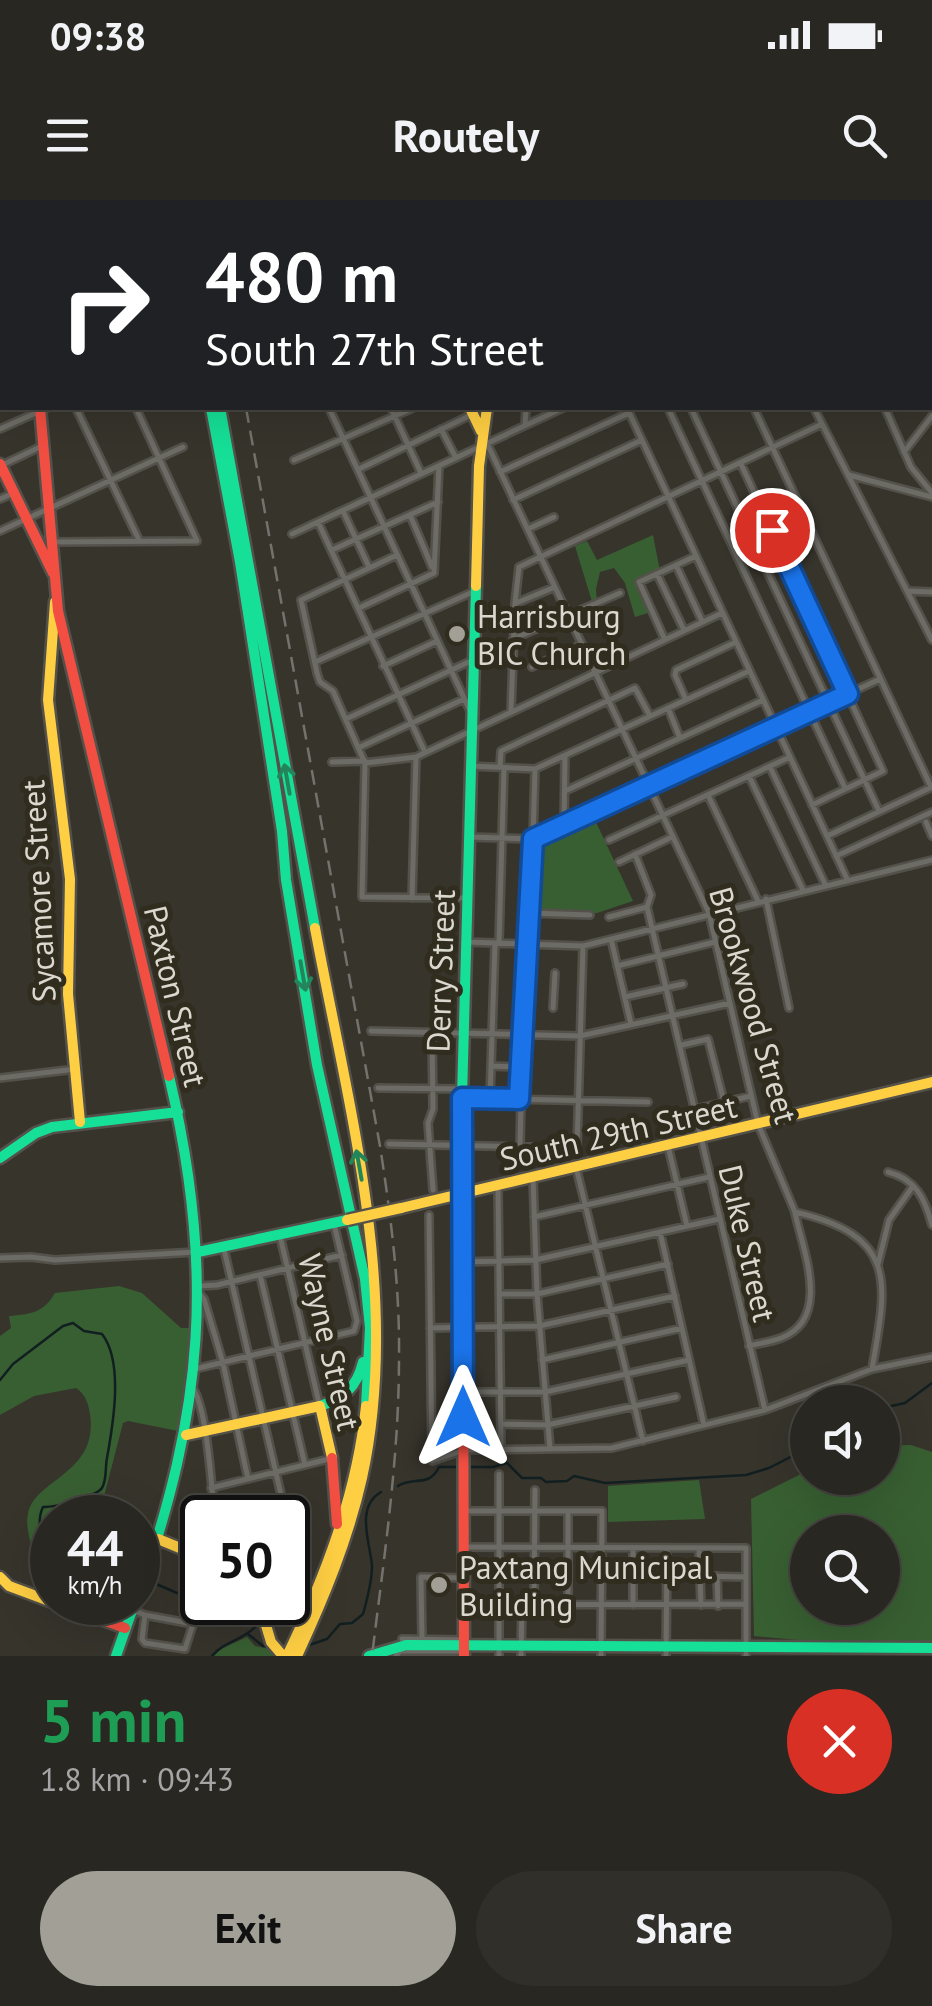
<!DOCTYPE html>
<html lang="en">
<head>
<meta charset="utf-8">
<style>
  :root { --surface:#292721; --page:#312f2a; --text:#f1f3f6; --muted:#a5a5a5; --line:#45443f; --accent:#a19f96 }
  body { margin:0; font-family:"PT Sans",sans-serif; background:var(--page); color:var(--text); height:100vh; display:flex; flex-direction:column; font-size:38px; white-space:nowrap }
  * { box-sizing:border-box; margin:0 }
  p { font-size:32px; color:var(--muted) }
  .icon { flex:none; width:55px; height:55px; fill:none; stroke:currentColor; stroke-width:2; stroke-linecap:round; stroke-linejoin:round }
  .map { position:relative; height:1456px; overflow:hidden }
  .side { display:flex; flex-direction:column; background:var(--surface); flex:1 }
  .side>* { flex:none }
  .hud { position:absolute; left:0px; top:0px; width:932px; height:210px; box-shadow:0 10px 40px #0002,0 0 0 2px var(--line); background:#202124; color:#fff; overflow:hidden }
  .tools { position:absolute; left:790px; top:1185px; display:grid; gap:20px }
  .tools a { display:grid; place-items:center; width:110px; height:110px; border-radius:50%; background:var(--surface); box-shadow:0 10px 40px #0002,0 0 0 2px var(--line); font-size:50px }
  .speed { position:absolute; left:30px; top:1295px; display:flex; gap:20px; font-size:50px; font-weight:700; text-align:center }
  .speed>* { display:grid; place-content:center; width:130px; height:130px; border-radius:50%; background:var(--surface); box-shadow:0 10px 40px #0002,0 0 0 2px var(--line); line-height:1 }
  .speed small { font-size:25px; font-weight:400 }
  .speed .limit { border:5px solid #111; border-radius:15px; background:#fff; color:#111 }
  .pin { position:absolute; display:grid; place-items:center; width:85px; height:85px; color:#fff; margin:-42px; border:5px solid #fff; border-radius:50%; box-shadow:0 2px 10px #0007 }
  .me { position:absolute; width:110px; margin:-55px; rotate:0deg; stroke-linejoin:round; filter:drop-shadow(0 0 8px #0008) }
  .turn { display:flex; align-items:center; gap:35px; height:210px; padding:0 40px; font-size:45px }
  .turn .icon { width:130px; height:130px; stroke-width:2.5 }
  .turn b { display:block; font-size:70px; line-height:85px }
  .round { display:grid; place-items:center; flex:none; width:105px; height:105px; border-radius:52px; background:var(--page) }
  .overview { display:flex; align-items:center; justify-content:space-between; height:170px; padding:0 40px }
  h1 { font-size:60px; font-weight:700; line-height:75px; color:#1e9e55 }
  .action { display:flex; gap:20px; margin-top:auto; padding:20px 40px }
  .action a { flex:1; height:115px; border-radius:60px; background:var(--accent); color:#111; font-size:40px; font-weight:700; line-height:115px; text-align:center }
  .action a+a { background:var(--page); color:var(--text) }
  .status { display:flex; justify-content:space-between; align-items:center; height:70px; padding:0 50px; background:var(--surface); direction:ltr }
  .status svg { height:28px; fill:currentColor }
  header { display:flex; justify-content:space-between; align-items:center; height:130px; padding:0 40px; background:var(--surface); font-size:45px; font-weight:700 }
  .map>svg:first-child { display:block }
  .green { fill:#385f32; fill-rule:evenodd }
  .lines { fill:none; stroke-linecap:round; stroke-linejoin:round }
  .stream { stroke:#121f21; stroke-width:2.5 }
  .street-casing { stroke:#53514a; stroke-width:10 }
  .fast-casing { stroke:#53514a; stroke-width:15 }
  .slow-casing { stroke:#53514a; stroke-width:15 }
  .jam-casing { stroke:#53514a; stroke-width:15 }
  .street { stroke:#6d6b65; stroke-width:5 }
  .fast { stroke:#16e098; stroke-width:10 }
  .slow { stroke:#ffcf43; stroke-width:10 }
  .jam { stroke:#f24e42; stroke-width:10 }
  .rail { stroke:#73726c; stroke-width:2.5; stroke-dasharray:15 8; stroke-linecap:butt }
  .slow-bridge-casing { stroke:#53514a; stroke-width:15; stroke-linecap:butt }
  .slow-bridge { stroke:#ffcf43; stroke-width:10 }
  .oneway { stroke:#23865b }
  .route-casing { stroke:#114b97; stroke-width:25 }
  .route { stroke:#1a73e8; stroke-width:18 }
  .poi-dot { fill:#a19f96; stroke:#302c1e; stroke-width:4 }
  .labels { text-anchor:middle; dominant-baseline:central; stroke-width:10; stroke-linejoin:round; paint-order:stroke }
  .poi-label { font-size:32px; fill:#dad8cf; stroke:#302c1e; text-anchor:start }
  .street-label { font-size:32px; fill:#dad8cf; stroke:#302c1e }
</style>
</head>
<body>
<div class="status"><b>09:38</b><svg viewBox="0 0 49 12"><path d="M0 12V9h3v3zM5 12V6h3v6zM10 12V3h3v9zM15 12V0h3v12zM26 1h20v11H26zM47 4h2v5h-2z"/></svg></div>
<header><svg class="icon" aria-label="menu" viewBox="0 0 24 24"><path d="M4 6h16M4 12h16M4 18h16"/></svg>Routely<svg class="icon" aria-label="search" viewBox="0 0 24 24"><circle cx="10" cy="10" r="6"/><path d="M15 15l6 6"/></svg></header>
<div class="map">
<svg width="932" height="1456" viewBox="0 0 932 1456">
  <rect width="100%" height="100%" fill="#37342c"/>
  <path class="green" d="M653,335l7,36 -22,11 13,30 -16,5 -10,-34 -11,-15 -14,4 -4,17 1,14 -4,2 -18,-59 12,-5 10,19z
    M595,620l38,81 -36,12 -61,-2 1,-67z
    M119,1086l23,7 39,35h12l-1,36 -10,62 -4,5 -50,-10 -5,2 -21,81 -12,12 -38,2v68l-8,-4 -4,-7c-4,-17 -16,-44 -12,-61 6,-35 71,-40 62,-100 -2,-12 -5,-20 -14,-26l-42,8 -34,19v-79l11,-8 -2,-12c23,-2 34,-3 46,-23z
    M911,1245l21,7v190l-123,-1 -55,-5 -3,-137 56,-28 1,7h74l1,-32zM808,1332h74v76h-74z
    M699,1280l6,39 -97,3v-36z
    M247,1437l8,9 15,3 6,7h-62l7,-7z"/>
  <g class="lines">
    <path class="stream" d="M0,1180l13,-16 50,-38 10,-3 11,8 18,3c22,28 11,91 5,124 -2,10 0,22 -5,30 -5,8 -50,20 -59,19 -8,16 0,44 9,59
      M882,1208l23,-5 27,-20
      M398,1286c15,-10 31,2 41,-19h54l14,-4 15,15h19l5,4 21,-1 7,-5 31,7 141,-8 23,-7 39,-20
      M147,1380l30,13 25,2
      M248,1434l15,12h10
      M309,1445l18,-6 13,-15 12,-1 11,-9c4,-14 9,-34 9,-48 -2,-24 -17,-59 9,-74
      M212,1456c12,-15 32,-16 44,-30l-2,-12 -19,-12"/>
    <g class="street-casing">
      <path id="street" d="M528,0l2,2
        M563,0l2,2
        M594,0l1,2
        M656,0l2,2
        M718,0l1,2
        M809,0l1,2
        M106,2l5,-2
        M478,2l2,-1
        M703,2l5,-2
        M834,2l3,-2
        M882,2v-2
        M0,21l2,6
        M930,37l2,-1
        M0,52l2,-1
        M930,78l2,2
        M0,86l2,-1
        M0,119l2,-1
        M930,143l2,2
        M0,153l2,-1
        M930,160l2,1
        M76,208l63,132
        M329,208l142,305
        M391,208l30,65
        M627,208l220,471
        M668,208l177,380
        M691,208l188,403
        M754,208l177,379
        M814,208l118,232
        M885,208l26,59 21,26
        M525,225l1,-17
        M0,229l47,-21
        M441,229l15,29
        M484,237l225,476 49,211 37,88c104,24 92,71 77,157
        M904,252l28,-36
        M294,260l119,-52
        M741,264l142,307 -71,34
        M0,266l42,-20
        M359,269l114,-55
        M500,272l129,-59
        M849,275l83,22
        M0,299l14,-6
        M513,300l129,-60
        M343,311l26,56
        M410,315l22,52
        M318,322l106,228
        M528,329l26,-12
        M0,331l183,-84
        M292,334l271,-126
        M53,342l144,-1 -61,-133
        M332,350l106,-48
        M397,355l-96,45 16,73 3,9 13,9 32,72 -3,134 104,1
        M676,365l26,56
        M434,373l5,-107
        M657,374l27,56
        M907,391l25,1
        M516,403l39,-16
        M359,408l75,-35
        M513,439l107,-46
        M665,440l-26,-58 57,-26
        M315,462l160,-71
        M383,466l54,-25
        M532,467l50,-23
        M686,500l-11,-25 1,-5 60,-28
        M668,508l12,30
        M511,511l4,-108 4,-36 303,-143
        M346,519l127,-59
        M360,547l104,-48
        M332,562l33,-1
        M365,563l51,-6 306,-144
        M470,566l65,3 214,-98
        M500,567l1,-16 134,-63 15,28
        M770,567l55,117
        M749,576l54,114
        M565,591l198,-91
        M708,595l50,106
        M926,622l6,14
        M564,626l1,-70
        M827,636l105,-49
        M469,637l64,2 347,-160
        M609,640l181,-83
        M635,654l16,41 -4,12 118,503
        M836,656l96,-44
        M619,662l53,-25
        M412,698l4,-141
        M766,699l23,109
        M531,713l59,2
        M609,717l38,-10
        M611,739l20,85
        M466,742l117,4 349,-86
        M499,743l5,-175
        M617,766l98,-24
        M625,797l58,-13
        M553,808l2,-35
        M371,831l209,5 150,-33
        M432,833l1,76 -5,14 5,67
        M682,845l26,-6 16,63
        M491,866l29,1
        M0,878l76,-9
        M378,888l84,1
        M462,898l186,4
        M490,898l5,-155
        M695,909l56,-13
        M389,944l188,4 6,-202
        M520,945l4,-174 6,-27 5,-175
        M668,946l19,80
        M576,967l67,274
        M888,972c28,7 37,27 44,53
        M533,978l4,116 13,155
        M498,986l3,264
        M429,1015l3,246 32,-11 148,-2 153,-38 107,-41 60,-12
        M534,1017l175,-40
        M660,1032l44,193
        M280,1036l39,167
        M224,1049l58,250 -7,8 -49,11
        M0,1058l31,-1 24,3 141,-8
        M310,1062l6,25
        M462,1062l73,-2 184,-41
        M878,1064l11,-44 24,-34
        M260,1075l45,190
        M199,1086l18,-1 125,-30
        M199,1093l5,6 19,64 25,116
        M500,1094h37l131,-30
        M430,1128l109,-2 136,-30
        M749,1146c11,-3 22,-4 32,-8 51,-19 22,-88 14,-125
        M542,1160l140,-32
        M195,1169l159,-38 3,-10 -23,-97
        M193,1188c15,25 18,98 22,130
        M463,1192h82l144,-32
        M502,1224l45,1 129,-28
        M211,1288l118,-29
        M464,1311h138l-1,145
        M464,1347l282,1v108
        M633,1348v57
        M699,1348l2,57
        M699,1376l47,1
        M717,1376l1,30
        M464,1405l282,-1
        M534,1405l1,-115
        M568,1405v-94
        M132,1410l13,5 -3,24 3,4 40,6 8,-25 -48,-9
        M193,1424l8,-15
        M402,1439l62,1
        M422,1440l-1,-63 43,1
        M396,1456l4,-5h64
        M499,1456v-182
        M521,1456l1,-51
        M666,1456l1,-108"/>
    </g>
    <g class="fast-casing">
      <path id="fast" d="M41,0v2
        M149,0l1,2
        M171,0l1,2
        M403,2l6,-2
        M211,208l29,154 42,269 4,49 31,185 48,214 5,49 -4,78
        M220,208l95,520
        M0,958l36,-25 16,-6 126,-15
        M198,1052l149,-32
        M463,1076l-1,-178 14,-512
        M320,1206c24,-8 37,-19 43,-44
        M138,1396c66,-186 77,-327 31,-520
        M116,1456l19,-54
        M369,1456l37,-11 526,3"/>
    </g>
    <g class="slow-casing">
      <path id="slow" d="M374,0l1,2
        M0,191l2,-1
        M470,208l11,23
        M476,386l3,-120 8,-58
        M55,402l-7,98 22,179 -2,115 12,128
        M401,1008l531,-126
        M186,1235l134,-29 12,52
        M158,1339l44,18
        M0,1377l9,9 43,16
        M259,1402l12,40 12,14
        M287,1456c38,-79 70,-162 79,-250
        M297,1456c27,-58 51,-116 65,-178 40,-182 -14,-372 -47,-550"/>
    </g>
    <g class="jam-casing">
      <path id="jam" d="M159,0v2
        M515,0v2
        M40,208l18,203 111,465
        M0,264l53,109
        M463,1076l1,380
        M332,1258l5,66
        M54,1402l71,26"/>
    </g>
    <use href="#street" class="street"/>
    <use href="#fast" class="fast"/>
    <use href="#slow" class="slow"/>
    <use href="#jam" class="jam"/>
    <path class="rail" d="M210,0v2
      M246,208l134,738c11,71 20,141 19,213 0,100 -15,198 -27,297"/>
    <g class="slow-bridge-casing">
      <path id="slow-bridge" d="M347,1020l54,-12"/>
    </g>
    <use href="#slow-bridge" class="slow-bridge"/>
  </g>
  <defs><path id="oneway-shaft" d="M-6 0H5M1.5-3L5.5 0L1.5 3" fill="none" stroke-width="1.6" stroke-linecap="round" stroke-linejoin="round" transform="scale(2.5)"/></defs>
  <g class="oneway">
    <use href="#oneway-shaft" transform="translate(287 579) rotate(-100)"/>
    <use href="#oneway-shaft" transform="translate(303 776) rotate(80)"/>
    <use href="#oneway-shaft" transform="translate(359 965) rotate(-100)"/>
  </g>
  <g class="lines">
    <g class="route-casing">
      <path id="route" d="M463,1217l-1,-319 57,1 14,-260 315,-145 -76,-164"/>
    </g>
    <use href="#route" class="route"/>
  </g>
  <g class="poi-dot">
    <circle cx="457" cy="434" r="10"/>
    <circle cx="439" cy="1385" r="10"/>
  </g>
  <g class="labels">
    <g class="poi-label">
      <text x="477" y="416">Harrisburg<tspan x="477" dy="37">BIC Church</tspan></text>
      <text x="459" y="1367">Paxtang Municipal<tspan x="459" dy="37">Building</tspan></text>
    </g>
    <g class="street-label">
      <text transform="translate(38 691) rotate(-93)">Sycamore Street</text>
      <text transform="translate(440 771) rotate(-88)">Derry Street</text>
      <text transform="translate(176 796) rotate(77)">Paxton Street</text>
      <text transform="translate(754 805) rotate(74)">Brookwood Street</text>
      <text transform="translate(618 932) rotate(-13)">South 29th Street</text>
      <text transform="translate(748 1043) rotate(77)">Duke Street</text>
      <text transform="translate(330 1142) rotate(77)">Wayne Street</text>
    </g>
  </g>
</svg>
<div class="tools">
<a><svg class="icon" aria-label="sound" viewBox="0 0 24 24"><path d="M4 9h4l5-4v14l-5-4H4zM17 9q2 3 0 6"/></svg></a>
<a><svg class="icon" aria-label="search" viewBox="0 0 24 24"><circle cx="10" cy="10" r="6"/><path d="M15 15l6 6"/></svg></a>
</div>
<div class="speed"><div>44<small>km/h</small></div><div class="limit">50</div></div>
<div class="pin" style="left:772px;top:330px;background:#d93025"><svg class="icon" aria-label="arrive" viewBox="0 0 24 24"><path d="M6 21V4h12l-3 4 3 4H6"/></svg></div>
<svg class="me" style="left:463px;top:1217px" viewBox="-20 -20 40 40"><path d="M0-17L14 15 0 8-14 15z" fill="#1a73e8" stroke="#fff" stroke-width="4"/></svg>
<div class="hud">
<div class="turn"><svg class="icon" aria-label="right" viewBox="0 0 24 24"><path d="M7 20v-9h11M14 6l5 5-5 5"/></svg><div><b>480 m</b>South 27th Street</div></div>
</div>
</div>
<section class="side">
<div class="overview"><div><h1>5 min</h1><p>1.8 km · 09:43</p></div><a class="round" style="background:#d93025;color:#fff"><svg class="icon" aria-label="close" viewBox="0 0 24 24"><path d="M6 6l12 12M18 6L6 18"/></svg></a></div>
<div class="action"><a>Exit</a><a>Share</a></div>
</section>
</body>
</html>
